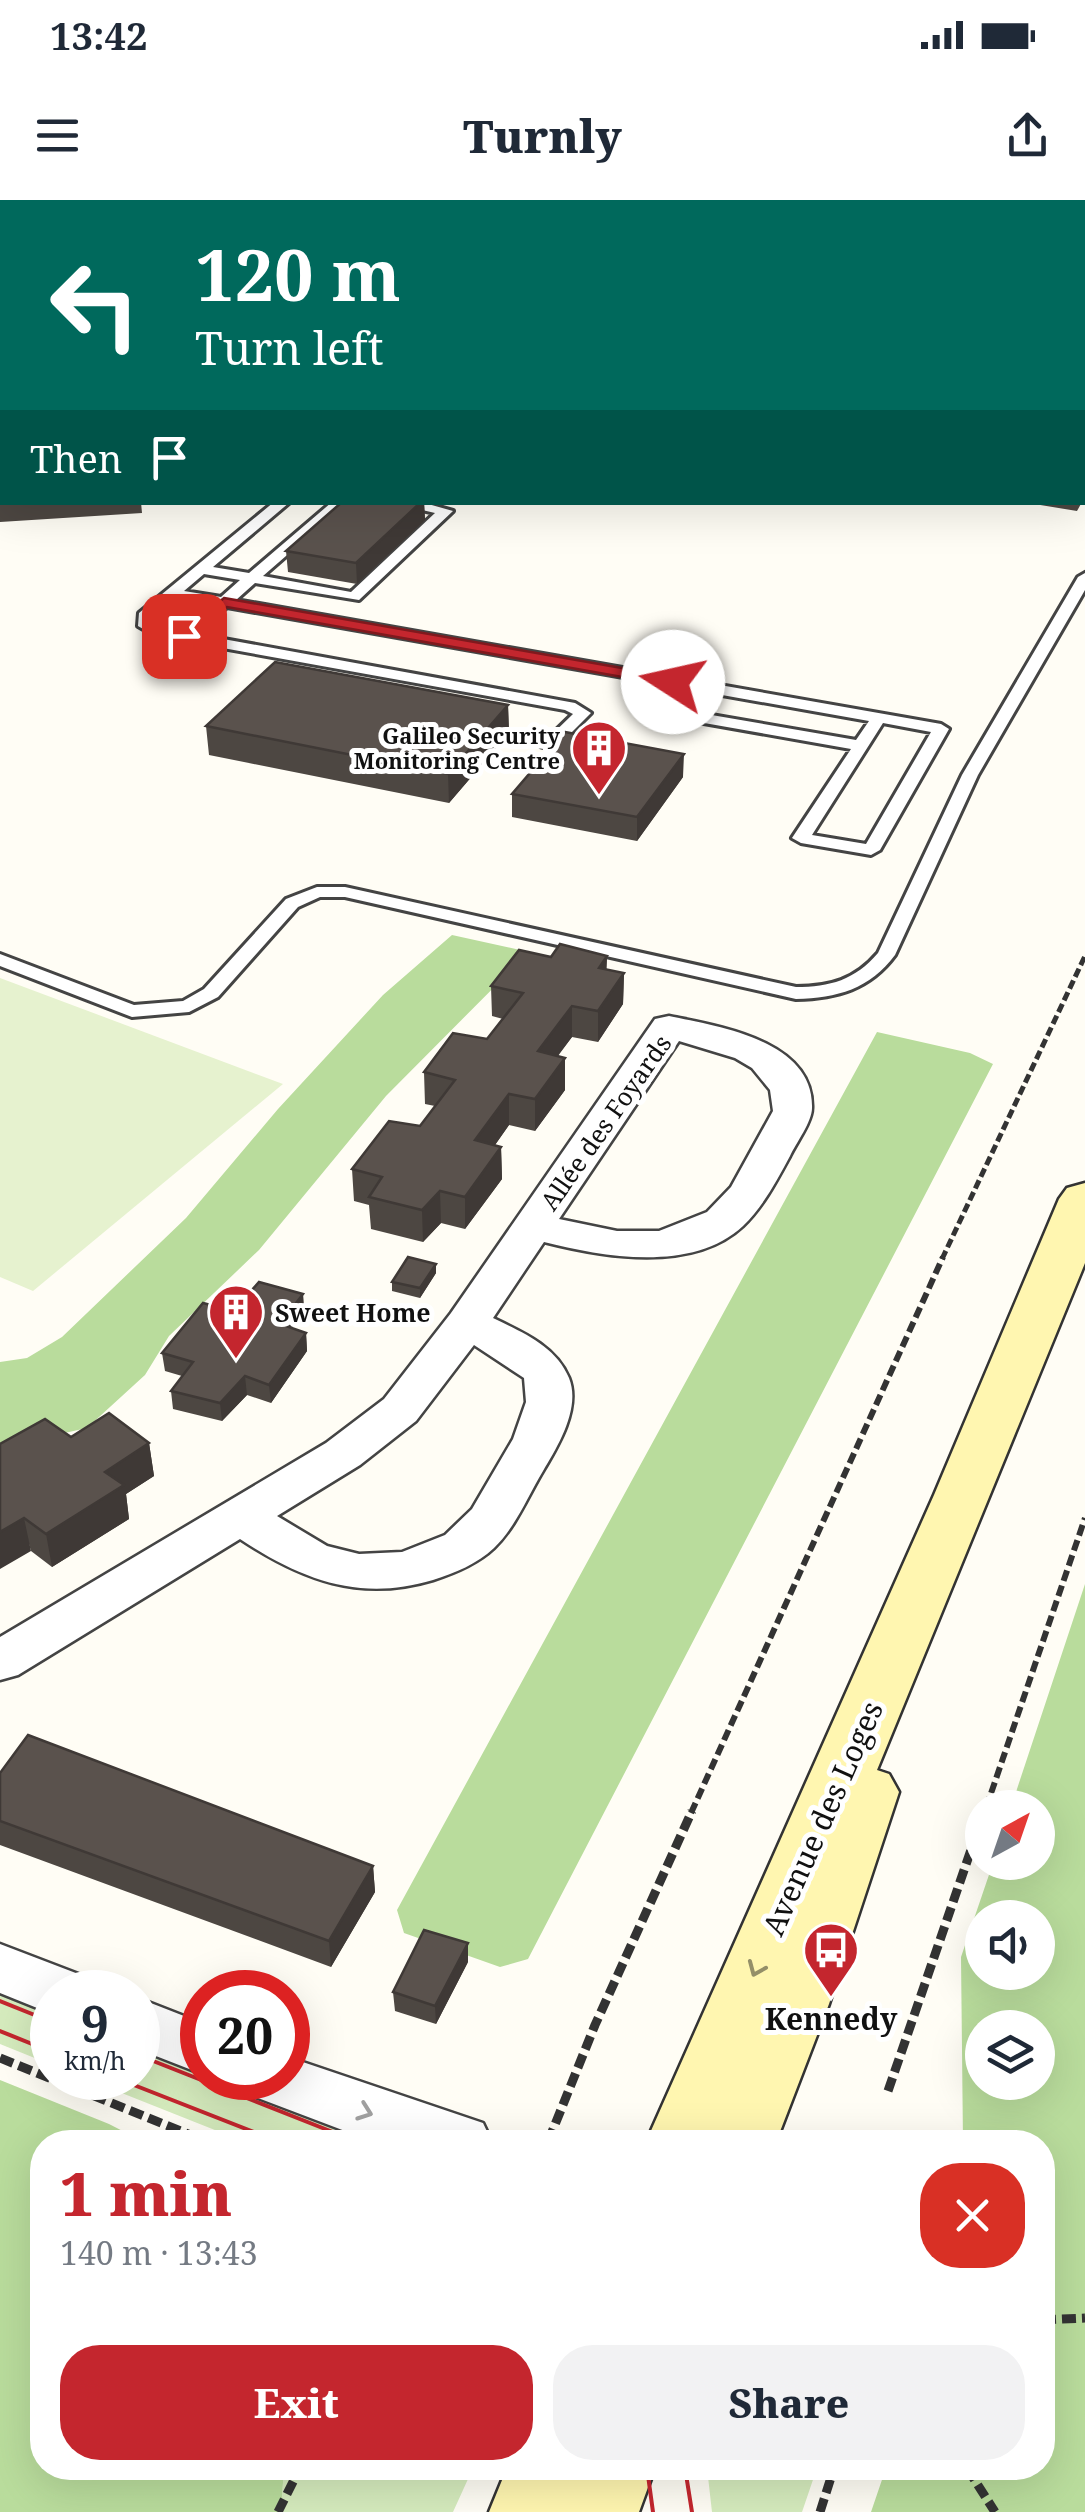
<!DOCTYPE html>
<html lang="en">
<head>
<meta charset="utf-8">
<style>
  :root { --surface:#fff; --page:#f2f2f3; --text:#1f2937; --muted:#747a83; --accent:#c4262e }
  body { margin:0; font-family:"Noto Serif",serif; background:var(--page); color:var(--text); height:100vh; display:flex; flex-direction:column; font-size:38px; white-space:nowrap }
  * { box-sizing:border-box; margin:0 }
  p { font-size:32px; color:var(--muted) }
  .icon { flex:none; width:55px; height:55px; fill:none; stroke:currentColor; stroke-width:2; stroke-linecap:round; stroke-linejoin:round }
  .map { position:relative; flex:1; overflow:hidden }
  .side { position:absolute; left:30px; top:1930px; width:1025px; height:350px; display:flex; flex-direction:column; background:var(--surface); border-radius:40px; box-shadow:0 10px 40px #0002 }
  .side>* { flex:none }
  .banner { position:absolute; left:0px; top:0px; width:1085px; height:305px; box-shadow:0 10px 40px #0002; background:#00695c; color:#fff; overflow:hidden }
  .needle { width:65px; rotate:40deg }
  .tools { position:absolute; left:965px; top:1590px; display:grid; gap:20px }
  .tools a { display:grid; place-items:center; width:90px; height:90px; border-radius:50%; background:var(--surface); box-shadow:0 10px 40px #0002; font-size:50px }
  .speed { position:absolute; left:30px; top:1770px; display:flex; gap:20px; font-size:50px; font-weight:700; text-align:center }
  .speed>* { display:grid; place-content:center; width:130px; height:130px; border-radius:50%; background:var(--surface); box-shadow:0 10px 40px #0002; line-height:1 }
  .speed small { font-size:25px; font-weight:400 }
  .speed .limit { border:15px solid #d22; background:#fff; color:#111 }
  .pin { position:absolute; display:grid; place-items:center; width:85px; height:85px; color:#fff; margin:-42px; border-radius:20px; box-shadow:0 5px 15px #0006 }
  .me { position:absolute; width:110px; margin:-55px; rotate:280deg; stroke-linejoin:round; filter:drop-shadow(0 0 8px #0008) }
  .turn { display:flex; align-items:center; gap:35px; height:210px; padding:0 30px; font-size:45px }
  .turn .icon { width:130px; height:130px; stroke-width:2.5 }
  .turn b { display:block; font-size:70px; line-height:85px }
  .then { display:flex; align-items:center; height:95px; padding:0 30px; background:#0003; gap:20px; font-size:38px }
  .round { display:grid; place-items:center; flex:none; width:105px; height:105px; border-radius:40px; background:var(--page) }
  .headline { display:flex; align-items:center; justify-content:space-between; height:170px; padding:0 30px }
  h1 { font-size:60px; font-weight:800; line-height:75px; color:var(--accent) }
  .cta { display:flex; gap:20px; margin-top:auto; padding:20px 30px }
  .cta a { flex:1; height:115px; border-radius:40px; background:var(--accent); color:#fff; font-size:40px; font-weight:800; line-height:115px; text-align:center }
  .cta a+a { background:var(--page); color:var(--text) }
  .status { display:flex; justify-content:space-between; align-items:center; height:70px; padding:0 50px; background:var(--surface); direction:ltr }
  .status svg { height:28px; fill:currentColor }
  header { display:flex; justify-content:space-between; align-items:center; height:130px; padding:0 30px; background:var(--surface); font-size:45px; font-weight:800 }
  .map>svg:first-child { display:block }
  .green { fill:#d5ebbd }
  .forest { fill:#b9dc9c; fill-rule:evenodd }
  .pitch { fill:#e6f2cf }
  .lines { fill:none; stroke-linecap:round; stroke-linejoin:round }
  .lane-casing { stroke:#444; stroke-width:6 }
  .street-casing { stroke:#444; stroke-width:5 }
  .secondary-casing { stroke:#333; stroke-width:5 }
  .path-far3 { stroke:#333; stroke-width:4; stroke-dasharray:5 2.5; stroke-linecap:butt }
  .path-far2 { stroke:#333; stroke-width:5; stroke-dasharray:9 4; stroke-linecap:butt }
  .path-far1 { stroke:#333; stroke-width:6; stroke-dasharray:11 5; stroke-linecap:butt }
  .path { stroke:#333; stroke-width:9; stroke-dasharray:14 6; stroke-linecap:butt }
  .lane { fill:#fff; fill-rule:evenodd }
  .street { fill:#fff; fill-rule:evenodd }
  .secondary { fill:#fff6b0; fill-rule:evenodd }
  .tram { stroke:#c4262e; stroke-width:4 }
  .wall { fill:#4d4742 }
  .shaded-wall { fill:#3f3936 }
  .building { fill:#5a524d; stroke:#3f3936; stroke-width:2.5 }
  .oneway { stroke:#948f68 }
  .oneway2 { stroke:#a0a0a0 }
  .route { fill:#c4262e; stroke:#7f191e; stroke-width:2.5 }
  .labels { text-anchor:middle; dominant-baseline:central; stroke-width:10; stroke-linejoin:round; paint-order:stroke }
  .far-poi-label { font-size:22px; font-weight:bold; fill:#111; stroke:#fff; text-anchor:end }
  .street-label { font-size:25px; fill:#111; stroke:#fff }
  .poi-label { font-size:25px; font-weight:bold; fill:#111; stroke:#fff; text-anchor:start }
  .near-street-label { font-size:30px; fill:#111; stroke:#fff }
  .near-poi-label { font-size:30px; font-weight:bold; fill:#111; stroke:#fff }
</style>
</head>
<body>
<div class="status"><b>13:42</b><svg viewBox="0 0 49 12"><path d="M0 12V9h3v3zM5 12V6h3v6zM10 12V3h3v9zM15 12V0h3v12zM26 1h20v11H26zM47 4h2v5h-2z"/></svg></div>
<header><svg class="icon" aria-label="menu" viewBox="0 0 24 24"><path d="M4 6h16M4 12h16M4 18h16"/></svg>Turnly<svg class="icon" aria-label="share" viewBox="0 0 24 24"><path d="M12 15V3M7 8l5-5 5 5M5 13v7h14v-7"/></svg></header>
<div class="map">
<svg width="1085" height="2312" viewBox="0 0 1085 2312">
  <rect width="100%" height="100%" fill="#fffdf5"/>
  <path class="green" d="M0,1790l52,21v54l-52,-21z
    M138,1845l64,26v7h17l162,64h-136l-161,-64h54z
    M284,2268h189l-20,44h-172z
    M707,2268h110l-15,44h-90z"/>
  <path class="forest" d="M452,735l77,17 -143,144 -127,154 -90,86 -24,39 -58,53 -54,12 -33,21v-99l27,-4 35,-21 124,-119 92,-109 105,-114z
    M877,832l93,21 23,11 -465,895 -28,8 -96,-34 -7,-23z
    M1085,1384v928h-214l15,-44h156v-326h-79l-2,-185 32,-94 45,-1v-54l-27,-1zM982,1718h56v54h-56zM982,1828h56v54h-56z
    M0,1880l109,44 35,18h-102v326h242l-3,44h-281z"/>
  <path class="pitch" d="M0,778l283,106 -250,207 -33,-14z"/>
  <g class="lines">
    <g class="lane-casing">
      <path id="lane" d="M1082,73h3v6h-3z
        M1085,138v11l-3,1v-11z
        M2,182v8l-2,1v-8z
        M1082,224l3,1v8l-3,-1z
        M274,302h16l-77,65 36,6 83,-71h16l-85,74 88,16 84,-79 -47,-11h33l32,9 -94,89 -104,-17 -19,17 705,124 8,5 -69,121 -9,5 -70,-12 -9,-5 59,-89 -198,-35 -6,-10 16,-20 -436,-77 -31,27 379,69 16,10 -31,31 29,6v6l-6,2 -43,-12 33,-32 -8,-4 -381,-69 -34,-8 -12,-7 1,-13zM204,374l36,6 -19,17 -37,-6zM175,398l37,6 -31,27 -30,-10zM677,487l192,34 -13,19 -191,-33 -2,-3zM883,523l48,9 -65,112 -54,-9z
        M1085,373v17l-107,185 -83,180c-25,34 -58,43 -99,44l-451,-102h-25l-22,10 -80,90 -29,15 -57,5 -132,-51v-12l134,51 49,-4 21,-12 82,-90 31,-12h28l451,100c34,0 59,-7 82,-34l84,-178 116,-198z"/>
    </g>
    <g class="street-casing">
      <path id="street" d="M669,816c48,10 145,24 143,92 0,14 -16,35 -22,48 -13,24 -27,51 -47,70 -50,47 -140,31 -199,16l-51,76c29,14 63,28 76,60 12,30 -11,68 -26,93 -15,25 -28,57 -49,77 -17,16 -39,25 -61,32 -73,22 -131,0 -193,-41l-222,136 -18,5v-43l326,-194 58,-44 67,-86 204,-294zM679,841l56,17 17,10 18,22 3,21 -42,76 -24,25 -48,19h-42l-58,-12zM474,1145l50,33 2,24 -13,37 -41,70 -27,26 -43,17 -43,2 -32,-8 -50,-30 83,-51 56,-44z
        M0,1744l81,31 8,17h-37v22l-52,-21z
        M138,1798l64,25v51l-64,-25z
        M288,1857l195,66 9,19h-118l-121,-46 -9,-18h44z"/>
    </g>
    <g class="secondary-casing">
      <path id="secondary" d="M1085,983v80l-208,507 12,4 10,18 -70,212 -53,138h-130l288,-647 125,-296 8,-11z
        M507,2268h148l-16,44h-150z"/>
    </g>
    <path class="path-far3" d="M600,0l92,2"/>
    <path class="path-far2" d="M942,1059l143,-303"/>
    <path class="path-far1" d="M986,1608l99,-290
      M691,1613l252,-556"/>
    <path class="path" d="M0,1858l208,84
      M888,1891l94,-273
      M548,1942l47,-117 97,-214
      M1042,2120l43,-2
      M967,2268l28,44
      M278,2312l22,-44
      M820,2312l14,-44"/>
    <use href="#lane" class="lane"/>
    <use href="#street" class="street"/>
    <use href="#secondary" class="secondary"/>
    <path class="tram" d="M0,1801l52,21
      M0,1831l52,21
      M138,1855l220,87
      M116,1878l163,64
      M647,2268l6,44
      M685,2268l7,44"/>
  </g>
  <path class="wall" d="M1082,3h3v57h-3z
    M2,232v44h-2v-43z
    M0,278h2v24h139l1,11 -142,9z
    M342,302h82l1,18 -68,64 -69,-12 -2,-21z
    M1022,302h60l-5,9z
    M508,505l1,28 -60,70 -240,-48 -3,-29z
    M683,577l-46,64 -125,-24v-23z
    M607,756l-1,13 18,4 -1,31 -25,38 -26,-5 -15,19 8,34 -30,41 -26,-6 -14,20 6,2 1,32 -37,50 -24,-6 -18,19 -52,-13 -2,-24 -15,-4 -2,-32 68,-43 15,-20 -10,-2 -1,-32 63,-33 16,-20 -11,-3 -1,-30 60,-29z
    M436,1064v9l-16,25 -28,-7v-9z
    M303,1094l1,18 -12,16 14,5 1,18 -36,52 -24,-8 -25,26 -49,-12 -2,-18 11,-15 -17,-5 -3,-18 71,-42z
    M71,1237l78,6 5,33 -28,18 3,25 -77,48 -21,-16 -31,-107z
    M0,1573l373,93 2,26 -44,75 -331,-122z
    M468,1762l-32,62 -41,-13 -2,-19z"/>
  <path class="shaded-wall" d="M1085,278v19l-3,4v-19z
    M421,302h3l1,18 -68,64 -1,-21z
    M508,505l1,28 -60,70 -1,-29z
    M684,554l-1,23 -46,64v-24z
    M607,756l-1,31 -7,-19z
    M624,773l-1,31 -25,38v-31z
    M572,806v31l-34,46v-32z
    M565,858v32l-30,41v-32z
    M509,894v31l-33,47 -1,-32z
    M501,947l1,32 -37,50v-32z
    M440,991l1,32 -18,19 -1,-32z
    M436,1064v9l-16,25v-10z
    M303,1094l1,18 -23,30 -1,-18z
    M306,1133l1,18 -36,52 -2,-18z
    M245,1176l2,19 -25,26 -2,-18z
    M149,1243l5,33 -28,18 3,25 -77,48 -6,-33 59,-62z
    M24,1318l7,33 -31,18v-37z
    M373,1666l2,26 -44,75 -2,-26z
    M468,1743v19l-32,62 -1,-18z"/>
  <path class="building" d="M192,0h26l12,2h-42z
    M774,0h169l117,2h-286z
    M1082,3h3v35h-3z
    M2,232v23h-2v-22z
    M1082,243h3v35l-3,4z
    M0,278h2v23h-2z
    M342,302h79l-65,61 -70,-12z
    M275,462l233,43 -60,69 -242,-48z
    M565,532l119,22 -47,63 -125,-23z
    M560,744l47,12 -8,12 25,5 -26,38 -26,-5 -34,45 27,7 -30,41 -26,-5 -34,46 26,7 -36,50 -25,-6 -18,19 -53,-13 13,-20 -30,-8 37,-48 31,5 35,-46 -31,-8 29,-39 34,6 36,-46 -32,-7 28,-36 32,7z
    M408,1057l28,7 -16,24 -28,-6z
    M259,1082l44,12 -23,30 26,9 -37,52 -24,-9 -25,27 -49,-12 22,-29 -31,-9 41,-50 30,8z
    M109,1213l40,30 -44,29 19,13 -78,49 -22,-16 -24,14v-88l45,-25 26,18z
    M28,1535l345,131 -44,75 -329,-120v-48z
    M424,1730l44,13 -33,63 -42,-14z"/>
  <defs><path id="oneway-chevron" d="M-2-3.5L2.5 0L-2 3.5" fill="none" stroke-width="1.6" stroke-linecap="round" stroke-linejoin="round" transform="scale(2.5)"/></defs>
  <use class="oneway" href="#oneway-chevron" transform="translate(756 1769) rotate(113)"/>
  <use class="oneway2" href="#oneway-chevron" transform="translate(365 1912) rotate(20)"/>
  <path class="route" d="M224,398l449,79 8,5 -8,4 -446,-79 -38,32h-10v-6z"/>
  <defs>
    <g id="building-pin" transform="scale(2.875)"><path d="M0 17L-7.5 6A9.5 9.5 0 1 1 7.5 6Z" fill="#c4262e" stroke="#fff"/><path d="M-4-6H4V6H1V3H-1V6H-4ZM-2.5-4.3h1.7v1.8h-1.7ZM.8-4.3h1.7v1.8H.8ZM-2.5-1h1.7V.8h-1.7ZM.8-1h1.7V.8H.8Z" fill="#fff"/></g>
    <g id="bus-pin" transform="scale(2.875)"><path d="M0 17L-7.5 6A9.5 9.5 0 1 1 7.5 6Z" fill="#c4262e" stroke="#fff"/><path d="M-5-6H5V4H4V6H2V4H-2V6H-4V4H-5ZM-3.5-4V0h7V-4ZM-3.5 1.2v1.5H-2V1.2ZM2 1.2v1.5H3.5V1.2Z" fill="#fff"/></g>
  </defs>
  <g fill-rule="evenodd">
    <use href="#building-pin" x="599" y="548"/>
    <use href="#building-pin" x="236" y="1112"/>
    <use href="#bus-pin" x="831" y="1750"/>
  </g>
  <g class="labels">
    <g class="far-poi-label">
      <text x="560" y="535">Galileo Security<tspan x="560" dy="25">Monitoring Centre</tspan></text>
    </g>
    <g class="street-label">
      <text transform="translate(605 922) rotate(-55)">Allée des Foyards</text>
    </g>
    <g class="poi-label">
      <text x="275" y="1112">Sweet Home</text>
    </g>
    <g class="near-street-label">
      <text transform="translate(822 1618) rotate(-66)">Avenue des Loges</text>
    </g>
    <g class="near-poi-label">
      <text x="831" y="1818">Kennedy</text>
    </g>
  </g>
</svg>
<div class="tools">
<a><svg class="needle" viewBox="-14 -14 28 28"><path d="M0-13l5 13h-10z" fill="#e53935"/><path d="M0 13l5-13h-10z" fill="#747a83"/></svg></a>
<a><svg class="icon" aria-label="sound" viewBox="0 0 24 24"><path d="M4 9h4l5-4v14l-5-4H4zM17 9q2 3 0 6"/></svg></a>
<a><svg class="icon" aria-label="layers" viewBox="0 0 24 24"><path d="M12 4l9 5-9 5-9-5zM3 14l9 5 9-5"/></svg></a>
</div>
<div class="speed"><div>9<small>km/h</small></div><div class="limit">20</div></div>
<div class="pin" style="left:184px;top:436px;background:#d93025"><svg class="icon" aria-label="arrive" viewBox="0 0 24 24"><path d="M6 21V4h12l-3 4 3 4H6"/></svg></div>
<svg class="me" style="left:673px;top:482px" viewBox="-20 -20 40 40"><circle r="19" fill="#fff"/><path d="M0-13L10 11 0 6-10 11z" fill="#c4262e"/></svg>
<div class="banner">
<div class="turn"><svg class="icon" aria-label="left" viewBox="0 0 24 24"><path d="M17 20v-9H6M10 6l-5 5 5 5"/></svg><div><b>120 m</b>Turn left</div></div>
<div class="then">Then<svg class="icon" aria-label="arrive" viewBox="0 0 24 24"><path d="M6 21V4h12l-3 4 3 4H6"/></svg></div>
</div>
<section class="side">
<div class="headline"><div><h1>1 min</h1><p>140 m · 13:43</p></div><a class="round" style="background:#d93025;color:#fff"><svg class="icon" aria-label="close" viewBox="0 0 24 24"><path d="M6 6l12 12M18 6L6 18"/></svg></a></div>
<div class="cta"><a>Exit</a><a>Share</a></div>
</section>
</div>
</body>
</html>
